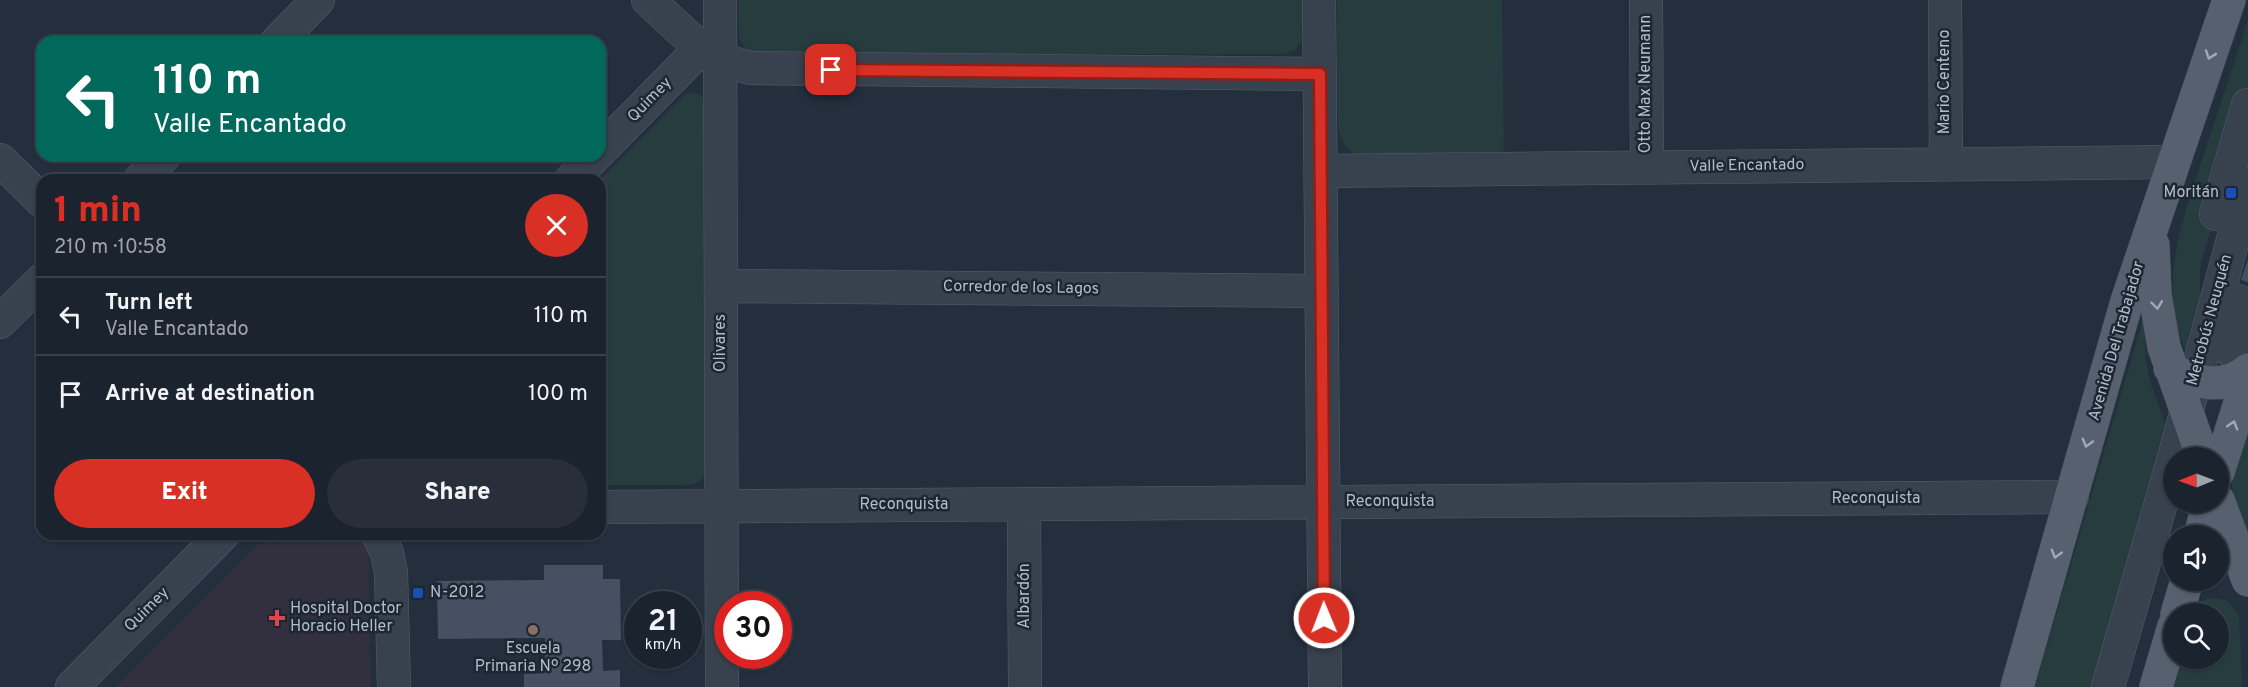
<!DOCTYPE html>
<html lang="en">
<head>
<meta charset="utf-8">
<style>
  :root { --surface:#1b232e; --page:#282f3a; --text:#f1f3f6; --muted:#a0a4aa; --line:#39404a; --accent:#d93025 }
  body { margin:0; font-family:Overpass,sans-serif; background:var(--page); color:var(--text); height:100vh; display:flex; flex-direction:column; font-size:22px; white-space:nowrap }
  * { box-sizing:border-box; margin:0 }
  p { font-size:20px; color:var(--muted) }
  .icon { flex:none; width:33px; height:33px; fill:none; stroke:currentColor; stroke-width:2; stroke-linecap:round; stroke-linejoin:round }
  .map { position:relative; flex:1; overflow:hidden }
  .drawer { position:absolute; left:36px; top:174px; width:570px; height:366px; display:flex; flex-direction:column; background:var(--surface); border-radius:18px; box-shadow:0 2px 4px #0004,0 0 0 2px var(--line) }
  .drawer>* { flex:none }
  .top-card { position:absolute; left:36px; top:36px; width:570px; height:126px; border-radius:18px; box-shadow:0 2px 4px #0004,0 0 0 2px var(--line); background:#00695c; color:#fff; overflow:hidden }
  .needle { width:39px; rotate:269deg }
  .buttons { position:absolute; left:2163px; top:447px; display:grid; gap:12px }
  .buttons a { display:grid; place-items:center; width:66px; height:66px; border-radius:50%; background:var(--surface); box-shadow:0 2px 4px #0004,0 0 0 2px var(--line); font-size:30px }
  .speed { position:absolute; left:624px; top:591px; display:flex; gap:12px; font-size:30px; font-weight:700; text-align:center }
  .speed>* { display:grid; place-content:center; width:78px; height:78px; border-radius:50%; background:var(--surface); box-shadow:0 2px 4px #0004,0 0 0 2px var(--line); line-height:1 }
  .speed small { font-size:15px; font-weight:400 }
  .speed .limit { border:9px solid #d22; background:#fff; color:#111 }
  .pin { position:absolute; display:grid; place-items:center; width:51px; height:51px; color:#fff; margin:-26px; border-radius:12px; box-shadow:0 3px 9px #0006 }
  .me { position:absolute; width:66px; margin:-33px; rotate:359deg; stroke-linejoin:round; filter:drop-shadow(0 0 4px #0008) }
  .turn { display:flex; align-items:center; gap:21px; height:126px; padding:0 18px; font-size:27px }
  .turn .icon { width:78px; height:78px; stroke-width:2.5 }
  .turn b { display:block; font-size:42px; line-height:51px }
  .round { display:grid; place-items:center; flex:none; width:63px; height:63px; border-radius:32px; background:var(--page) }
  .headline { display:flex; align-items:center; justify-content:space-between; height:102px; padding:0 18px }
  h1 { font-size:36px; font-weight:800; line-height:45px; color:var(--accent) }
  .primary-button { display:flex; gap:12px; margin-top:auto; padding:12px 18px }
  .primary-button a { flex:1; height:69px; border-radius:36px; background:var(--accent); color:#fff; font-size:24px; font-weight:800; line-height:69px; text-align:center }
  .primary-button a+a { background:var(--page); color:var(--text) }
  ul { padding:0; list-style:none }
  li { display:flex; align-items:center; gap:18px; height:78px; padding:0 18px; border-top:2px solid var(--line) }
  li div { flex:1 }
  li b { display:block; font-size:22px }
  li em { font-style:normal }
  .map>svg:first-child { display:block }
  .medical { fill:#32303f }
  .green { fill:#263c3f }
  .building { fill:#455162 }
  .lines { fill:none; stroke-linecap:round; stroke-linejoin:round }
  .minor-casing { stroke:#565f6c; stroke-width:34 }
  .major-casing { stroke:#414a57; stroke-width:34 }
  .minor { stroke:#38414e; stroke-width:33 }
  .major { stroke:#56606e; stroke-width:33 }
  .oneway { stroke:#a1aab7 }
  .route-casing { stroke:#8d1f18; stroke-width:15 }
  .route { stroke:#d93025; stroke-width:10 }
  .transit-dot { fill:#1a4fb4; stroke:#1d2633; stroke-width:2 }
  .health-dot { fill:#e0444e; stroke:#1d2633; stroke-width:2 }
  .education-dot { fill:#8d6e63; stroke:#1d2633; stroke-width:2 }
  .labels { text-anchor:middle; dominant-baseline:central; stroke-width:5; stroke-linejoin:round; paint-order:stroke }
  .street-label { font-size:16px; fill:#b4bcc9; stroke:#1d2633 }
  .poi-label { font-size:16px; fill:#b4bcc9; stroke:#1d2633; text-anchor:start }
</style>
</head>
<body>
<div class="map">
<svg width="2248" height="687" viewBox="0 0 2248 687">
  <rect width="100%" height="100%" fill="#242f3e"/>
  <path class="medical" d="M368,540l3,147h-255l143,-143z"/>
  <path class="green" d="M738,0h566l-1,38 -8,12 -13,4h-521l-14,-4 -8,-12z
    M1337,0h165l2,156h-145c-14,-7 -19,-16 -21,-32z
    M2248,20v85l-48,162v45l-11,44c-37,-67 -3,-147 19,-214 13,-41 27,-81 40,-122z
    M692,92l9,3 3,5 2,374 -8,8 -11,3h-87v-305l83,-84z
    M2144,316l2,45 5,23 18,49 -68,254h-66z
    M2248,415v119c-5,-13 -12,-27 -15,-40 -5,-25 9,-55 15,-79z
    M2209,598l17,2 13,14 3,73h-75l8,-28 43,-1v-44l-30,-1 4,-7z"/>
  <path class="building" d="M2248,259v23l-7,-2z
    M544,565h59v14h17l1,61h-19l1,31 17,-1v17h-96v-13l21,-1v-35l-107,1 -1,-58 107,-1z"/>
  <g class="lines">
    <g class="minor-casing">
      <path id="minor" d="M648,0l61,56 41,12 570,6
        M720,0l2,687
        M1319,0l6,687
        M1646,0l1,167
        M1945,0l1,164
        M277,42l41,-42
        M600,151l99,-101
        M0,160l42,41
        M1321,171l852,-9
        M140,180l24,-24
        M571,180l24,-24
        M2216,214l32,-109
        M721,286l601,5
        M2238,301l-11,35 2,13 6,1 7,-7 6,-20
        M0,322l42,-42
        M2174,458l74,-274
        M1024,504l1,183
        M600,507l1472,-10
        M378,534l9,19 4,19 3,115
        M72,687l151,-153
        M2108,687l66,-229"/>
    </g>
    <g class="major-casing">
      <path id="major" d="M2153,245l2,50 9,52 39,111
        M2170,368c23,15 55,23 78,2
        M2218,472l30,-94
        M2218,500l30,80
        M2200,536l9,-34
        M2177,614l10,-34
        M2017,687l110,-386 102,-301
        M2156,687l18,-61"/>
    </g>
    <use href="#minor" class="minor"/>
    <use href="#major" class="major"/>
  </g>
  <defs><path id="oneway-chevron" d="M-2-3.5L2.5 0L-2 3.5" fill="none" stroke-width="1.6" stroke-linecap="round" stroke-linejoin="round" transform="scale(1.5)"/></defs>
  <g class="oneway">
    <use href="#oneway-chevron" transform="translate(2210 55) rotate(109)"/>
    <use href="#oneway-chevron" transform="translate(2157 305) rotate(83)"/>
    <use href="#oneway-chevron" transform="translate(2233 425) rotate(-73)"/>
    <use href="#oneway-chevron" transform="translate(2087 443) rotate(106)"/>
    <use href="#oneway-chevron" transform="translate(2056 554) rotate(106)"/>
  </g>
  <g class="lines">
    <g class="route-casing">
      <path id="route" d="M831,70l489,4 4,544"/>
    </g>
    <use href="#route" class="route"/>
  </g>
  <g class="transit-dot">
    <rect x="2225" y="187" width="12" height="12" rx="3"/>
    <rect x="412" y="587" width="12" height="12" rx="3"/>
  </g>
  <path class="health-dot" d="M274 609h6v6h6v6h-6v6h-6v-6h-6v-6h6z"/>
  <circle class="education-dot" cx="533" cy="630" r="6"/>
  <g class="labels">
    <g class="street-label">
      <text transform="translate(1945 82) rotate(-90)">Mario Centeno</text>
      <text transform="translate(1646 84) rotate(-90)">Otto Max Neumann</text>
      <text transform="translate(650 100) rotate(-46)">Quimey</text>
      <text transform="translate(1747 166) rotate(-1)">Valle Encantado</text>
      <text transform="translate(1021 288) rotate(1)">Corredor de los Lagos</text>
      <text transform="translate(2210 320) rotate(-75)">Metrobús Neuquén</text>
      <text transform="translate(2117 341) rotate(-74)">Avenida Del Trabajador</text>
      <text transform="translate(721 343) rotate(-90)">Olivares</text>
      <text x="1876" y="499">Reconquista</text>
      <text x="1390" y="502">Reconquista</text>
      <text x="904" y="505">Reconquista</text>
      <text transform="translate(1025 596) rotate(-90)">Albardón</text>
      <text transform="translate(147 610) rotate(-45)">Quimey</text>
    </g>
    <g class="poi-label">
      <text x="2219" y="193" text-anchor="end">Moritán</text>
      <text x="430" y="593">N-2012</text>
      <text x="290" y="609">Hospital Doctor<tspan x="290" dy="18">Horacio Heller</tspan></text>
      <text x="533" y="649" text-anchor="middle">Escuela<tspan x="533" dy="18">Primaria Nº 298</tspan></text>
    </g>
  </g>
</svg>
<div class="buttons">
<a><svg class="needle" viewBox="-14 -14 28 28"><path d="M0-13l5 13h-10z" fill="#e53935"/><path d="M0 13l5-13h-10z" fill="#a0a4aa"/></svg></a>
<a><svg class="icon" aria-label="sound" viewBox="0 0 24 24"><path d="M4 9h4l5-4v14l-5-4H4zM17 9q2 3 0 6"/></svg></a>
<a><svg class="icon" aria-label="search" viewBox="0 0 24 24"><circle cx="10" cy="10" r="6"/><path d="M15 15l6 6"/></svg></a>
</div>
<div class="speed"><div>21<small>km/h</small></div><div class="limit">30</div></div>
<div class="pin" style="left:831px;top:70px;background:#d93025"><svg class="icon" aria-label="arrive" viewBox="0 0 24 24"><path d="M6 21V4h12l-3 4 3 4H6"/></svg></div>
<svg class="me" style="left:1324px;top:618px" viewBox="-20 -20 40 40"><circle r="17" fill="#d93025" stroke="#fff" stroke-width="3"/><path d="M0-11L8 9 0 5-8 9z" fill="#fff"/></svg>
<div class="top-card">
<div class="turn"><svg class="icon" aria-label="left" viewBox="0 0 24 24"><path d="M17 20v-9H6M10 6l-5 5 5 5"/></svg><div><b>110 m</b>Valle Encantado</div></div>
</div>
<section class="drawer">
<div class="headline"><div><h1>1 min</h1><p>210 m · 10:58</p></div><a class="round" style="background:#d93025;color:#fff"><svg class="icon" aria-label="close" viewBox="0 0 24 24"><path d="M6 6l12 12M18 6L6 18"/></svg></a></div>
<ul>
<li><svg class="icon" aria-label="left" viewBox="0 0 24 24"><path d="M17 20v-9H6M10 6l-5 5 5 5"/></svg><div><b>Turn left</b><p>Valle Encantado</p></div><em>110 m</em></li>
<li><svg class="icon" aria-label="arrive" viewBox="0 0 24 24"><path d="M6 21V4h12l-3 4 3 4H6"/></svg><div><b>Arrive at destination</b></div><em>100 m</em></li>
</ul>
<div class="primary-button"><a>Exit</a><a>Share</a></div>
</section>
</div>
</body>
</html>
